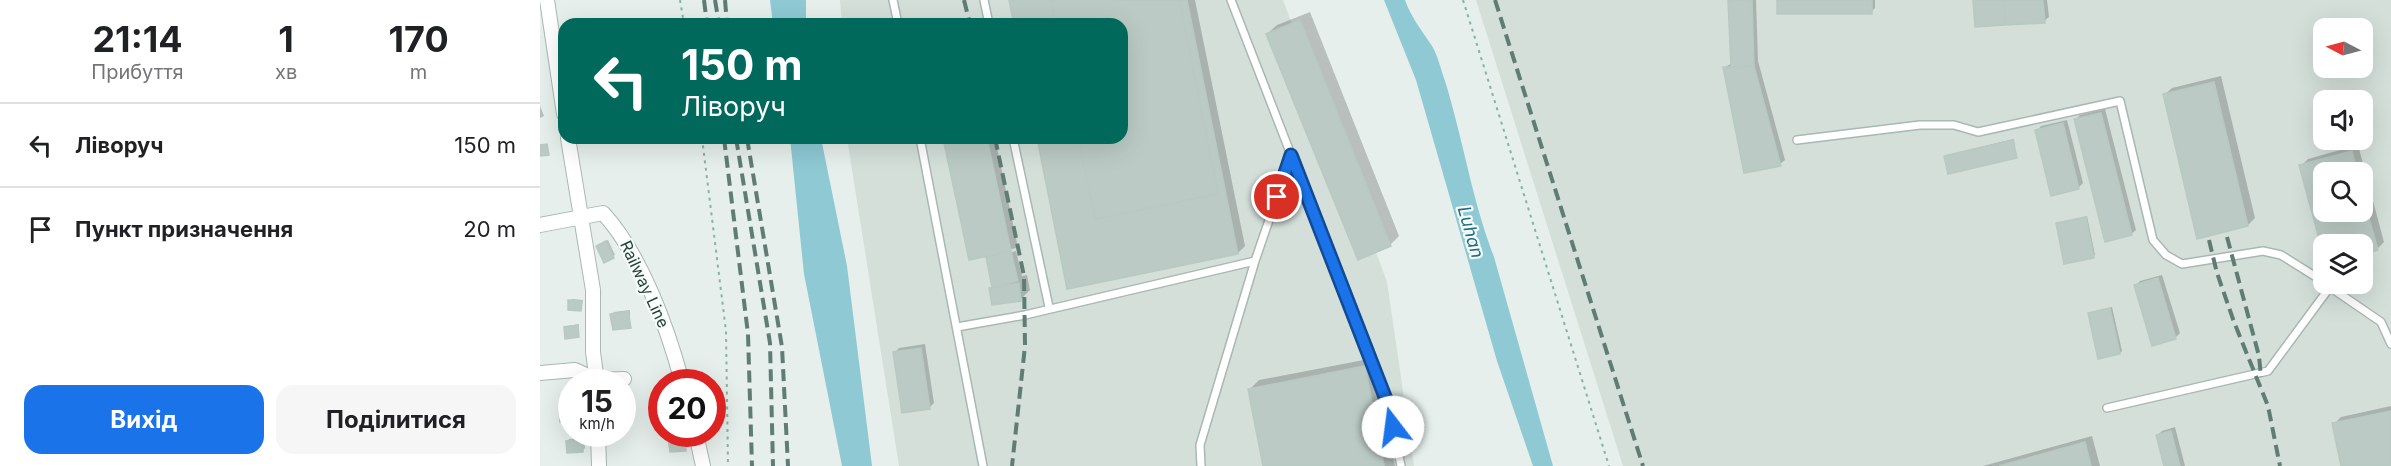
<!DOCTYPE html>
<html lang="uk">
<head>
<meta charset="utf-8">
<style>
  :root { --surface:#fff; --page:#f6f6f6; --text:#202124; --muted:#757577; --line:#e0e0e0; --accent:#1a73e8 }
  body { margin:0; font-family:Inter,sans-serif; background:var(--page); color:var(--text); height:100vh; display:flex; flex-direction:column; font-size:22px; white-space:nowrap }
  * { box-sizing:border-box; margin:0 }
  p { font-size:20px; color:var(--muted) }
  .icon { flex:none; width:33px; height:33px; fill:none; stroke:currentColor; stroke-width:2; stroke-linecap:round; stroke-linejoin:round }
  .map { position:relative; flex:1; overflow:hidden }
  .details { display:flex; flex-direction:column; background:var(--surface); width:540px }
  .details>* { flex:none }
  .banner { position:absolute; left:18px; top:18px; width:570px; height:126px; border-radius:18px; box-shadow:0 6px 24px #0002; background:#00695c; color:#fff; overflow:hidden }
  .needle { width:39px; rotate:276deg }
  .fabs { position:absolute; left:1773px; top:18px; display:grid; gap:12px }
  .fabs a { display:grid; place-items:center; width:60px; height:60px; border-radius:12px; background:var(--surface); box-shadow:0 6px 24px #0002; font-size:30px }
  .speed { position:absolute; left:18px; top:369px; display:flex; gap:12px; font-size:30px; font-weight:700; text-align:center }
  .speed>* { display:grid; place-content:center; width:78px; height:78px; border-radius:50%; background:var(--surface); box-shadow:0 6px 24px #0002; line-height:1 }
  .speed small { font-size:15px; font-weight:400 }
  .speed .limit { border:9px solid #d22; background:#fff; color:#111 }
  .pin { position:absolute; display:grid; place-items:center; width:51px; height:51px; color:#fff; margin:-26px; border:3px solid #fff; border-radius:50%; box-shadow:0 2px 6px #0007 }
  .me { position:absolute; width:66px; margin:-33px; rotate:345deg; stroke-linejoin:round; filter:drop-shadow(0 0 4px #0008) }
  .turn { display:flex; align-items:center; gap:21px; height:126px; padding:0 24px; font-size:27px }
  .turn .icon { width:78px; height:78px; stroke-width:2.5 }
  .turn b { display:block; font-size:42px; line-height:51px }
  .eta { display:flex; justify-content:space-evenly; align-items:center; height:102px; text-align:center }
  .eta b { font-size:36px; font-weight:700; line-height:42px }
  .cta { display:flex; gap:12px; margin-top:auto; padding:12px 24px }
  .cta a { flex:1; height:69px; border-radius:18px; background:var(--accent); color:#fff; font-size:24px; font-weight:700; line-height:69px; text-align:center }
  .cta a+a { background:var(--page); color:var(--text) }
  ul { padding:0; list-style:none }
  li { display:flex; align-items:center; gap:18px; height:84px; padding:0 24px; border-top:2px solid var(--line) }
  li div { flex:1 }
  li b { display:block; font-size:22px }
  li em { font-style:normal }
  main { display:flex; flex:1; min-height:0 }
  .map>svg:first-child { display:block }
  .built { fill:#d4dfda; fill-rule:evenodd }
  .water { fill:#8ec9d4 }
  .shadow { fill:#0003; fill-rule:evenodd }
  .building { fill:#bbcac4; stroke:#b8c9c2; stroke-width:1.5 }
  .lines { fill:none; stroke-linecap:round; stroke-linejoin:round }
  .service-casing { stroke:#a8b8b2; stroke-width:10 }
  .minor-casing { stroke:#a8b8b2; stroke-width:16 }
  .path { stroke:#86b3a5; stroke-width:2; stroke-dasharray:3 4.5; stroke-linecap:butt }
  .service { stroke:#fff; stroke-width:7 }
  .minor { stroke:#fff; stroke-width:14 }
  .rail { stroke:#5f7d75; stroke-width:4; stroke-dasharray:12 6; stroke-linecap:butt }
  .route-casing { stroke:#114b97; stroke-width:15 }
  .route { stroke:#1a73e8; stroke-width:10 }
  .labels { text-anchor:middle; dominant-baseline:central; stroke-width:4.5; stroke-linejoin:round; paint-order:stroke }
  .street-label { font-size:16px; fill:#24423a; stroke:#f7fbf9 }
  .water-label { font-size:18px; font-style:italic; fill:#1c6f80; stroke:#f7fbf9 }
</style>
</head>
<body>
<main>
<section class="details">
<div class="eta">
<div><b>21:14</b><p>Прибуття</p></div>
<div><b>1</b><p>хв</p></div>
<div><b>170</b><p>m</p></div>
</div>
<ul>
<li><svg class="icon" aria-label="left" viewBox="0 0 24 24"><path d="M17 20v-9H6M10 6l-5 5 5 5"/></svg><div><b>Ліворуч</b></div><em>150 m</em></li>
<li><svg class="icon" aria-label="arrive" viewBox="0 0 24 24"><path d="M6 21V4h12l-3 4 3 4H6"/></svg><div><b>Пункт призначення</b></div><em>20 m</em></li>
</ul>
<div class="cta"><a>Вихід</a><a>Поділитися</a></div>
</section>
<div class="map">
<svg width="1851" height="466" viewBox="0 0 1851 466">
  <rect width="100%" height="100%" fill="#e6efeb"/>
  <path class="built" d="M300,0h443l104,282 27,184h-515l-52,-328h275v-114h-280z
    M936,0h915v466h-768zM1784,28h38v40h-38zM1784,100h38v40h-38zM1784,172h38v40h-38zM1784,244h38v40h-38z"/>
  <path class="water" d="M230,0h36v24h-33z
    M844,0h21c6,17 15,28 25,43 7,9 11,27 15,38 18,58 27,119 49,176l59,209h-20l-36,-105 -81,-281z
    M250,138h31l26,128 25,200h-30l-38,-192z"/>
  <path class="shadow" d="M470,0h185l50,246 -7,7 -200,-115h84v-114h-107z
    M1189,0h27l2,61 27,99 -5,4 -56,-96 8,-5z
    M1238,0h97v8l-4,4z
    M1435,0h72l2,17 -5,4z
    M770,12l89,224 -9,9 -123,-211 10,-9z
    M1681,76l34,142 -7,7 -84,-130 8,-7z
    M0,106l4,10 -4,2z
    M1565,109l31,121 -5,4 -56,-114 5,-5z
    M1527,120l16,63 -5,5 -41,-57 4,-5z
    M405,138h50l22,105 -1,5 -26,7z
    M1474,139l2,17h-71l2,-1z
    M1818,145l26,97 -7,7 -15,-5h-38l-23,-78 7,-7zM1784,172h38v40h-38z
    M1547,216l8,39 -2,2 -36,-33z
    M68,240l7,15 -11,6 -5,-17z
    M476,251l6,25 5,-1 3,15 -9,9 -30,-11 3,-2 -7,-28 3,-3v3z
    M1622,275l18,58 -5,5 -40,-52 5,-5z
    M32,299l11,1 -2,10 -11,-9z
    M1572,307l10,44 -2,2 -30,-39z
    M90,310v16l-18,-12 2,-2z
    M39,324l-1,12 -13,-9 2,-1z
    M385,344l9,59 -5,5 -35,-55 5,-5z
    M834,358l21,108h-131l-15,-76 10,-10z
    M1851,406v60h-48l-9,-42 7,-7z
    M1635,427l10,39h-19l-8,-31 4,-4z
    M146,435v14l-16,-10 1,-2z
    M1552,436l8,30h-117z
    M29,439h15l1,9 -2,2 -15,-9z"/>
  <path class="building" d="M469,0h178l51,254 -171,35 -30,-151h85v-114h-108z
    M511,0h128l39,194 -123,25 -17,-81h44v-114h-66z
    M1188,0h24l2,66 -23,1z
    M1237,0h95v14h-95z
    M1433,0h31l1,25 -30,2z
    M1464,0h39l2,23 -40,2z
    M760,20l91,226 -33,14 -92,-226z
    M1214,66l27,100 -37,7 -21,-106z
    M1674,82l34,144 -51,13 -34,-145z
    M1561,113l31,122 -27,7 -31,-123z
    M1523,123l16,66 -28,7 -16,-66z
    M403,138h44l24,113 -42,9z
    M1473,140l4,18 -69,16 -4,-18z
    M7,144l2,11 -9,1v-11z
    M1812,151l5,21h-33v40h38v-19l16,57 -16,5v-11h-38v13l-25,-92z
    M1546,217l8,41 -30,6 -8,-41z
    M66,241l8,17 -10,5 -8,-17z
    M471,251l7,30 -26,6 -6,-30z
    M1618,278l18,61 -24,7 -18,-61z
    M479,283l2,18 -29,4 -3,-17z
    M28,300l14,1 -1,10 -13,-1z
    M1570,308l10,46 -22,5 -10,-46z
    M88,311l3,17 -18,2 -3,-16z
    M38,325l1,12 -14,2 -1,-12z
    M381,348l9,61 -28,4 -9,-61z
    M825,366l19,100h-121l-15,-77z
    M26,386h6v11l-5,1z
    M32,408v13l-12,1 -1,-13z
    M1851,411v55h-50l-9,-43z
    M1631,431l9,35h-16l-8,-31z
    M145,436l1,15 -16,1 -2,-14z
    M43,440v12l-16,1 -1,-12z
    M1545,442l6,24h-92z"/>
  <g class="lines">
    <g class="service-casing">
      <path id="service" d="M353,0l5,24
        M444,0l5,24
        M691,0l158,407 12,59
        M380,138l63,328
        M473,138l36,169
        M1257,140l123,-15h34l24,7 142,-31 33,139 13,15 16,9 81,-13 18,4 43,27
        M1787,285l54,37 10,22
        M417,327l68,-12 230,-54
        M1567,408l161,-37 62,-84
        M661,466l-1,-21 55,-184 36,-105"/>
    </g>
    <g class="minor-casing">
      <path id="minor" d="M7,0l17,114
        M28,138l25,152v62l4,30
        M0,225l63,-12c38,41 65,116 79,169
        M0,373l35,-3 22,10 27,-1
        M58,434l1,32
        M156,434l7,32"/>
    </g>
    <path class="path" d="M140,0l4,24
      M923,0l146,466
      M162,138l24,193 2,135"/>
    <use href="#service" class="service"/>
    <use href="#minor" class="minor"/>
    <path class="rail" d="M164,0l3,24
      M175,0l4,24
      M185,0l2,24
      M424,0l6,24
      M955,0l148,466
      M184,138l24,196 4,132
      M196,138l34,205 3,123
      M207,138l35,209 6,119
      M455,138l29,138 1,70 -13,120
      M1687,237l32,119 2,21
      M1669,240l8,33 17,49 34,84 12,60"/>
  </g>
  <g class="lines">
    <g class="route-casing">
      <path id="route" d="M737,197l14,-42 98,252 4,20"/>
    </g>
    <use href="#route" class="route"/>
  </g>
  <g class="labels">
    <g class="street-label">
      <text transform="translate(105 284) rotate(65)">Railway Line</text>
    </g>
    <g class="water-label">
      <text transform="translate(931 232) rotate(74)">Luhan</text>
    </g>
  </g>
</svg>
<div class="fabs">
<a><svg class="needle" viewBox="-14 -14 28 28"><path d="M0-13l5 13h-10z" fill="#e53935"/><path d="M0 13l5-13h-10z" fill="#757577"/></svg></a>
<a><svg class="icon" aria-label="sound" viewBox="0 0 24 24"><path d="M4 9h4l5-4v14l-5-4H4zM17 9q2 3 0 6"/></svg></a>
<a><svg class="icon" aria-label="search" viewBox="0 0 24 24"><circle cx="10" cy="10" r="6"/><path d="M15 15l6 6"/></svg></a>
<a><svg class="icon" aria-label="layers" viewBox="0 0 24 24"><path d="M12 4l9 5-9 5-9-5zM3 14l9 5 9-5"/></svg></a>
</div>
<div class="speed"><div>15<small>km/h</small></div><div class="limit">20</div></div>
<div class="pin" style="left:737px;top:197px;background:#d93025"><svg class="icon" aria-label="arrive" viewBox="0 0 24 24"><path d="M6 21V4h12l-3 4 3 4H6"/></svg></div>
<svg class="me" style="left:853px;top:427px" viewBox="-20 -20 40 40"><circle r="19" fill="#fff"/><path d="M0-13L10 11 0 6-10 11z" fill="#1a73e8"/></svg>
<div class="banner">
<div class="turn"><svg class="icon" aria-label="left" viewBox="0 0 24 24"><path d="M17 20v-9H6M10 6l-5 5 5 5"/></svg><div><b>150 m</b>Ліворуч</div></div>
</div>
</div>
</main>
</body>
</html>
